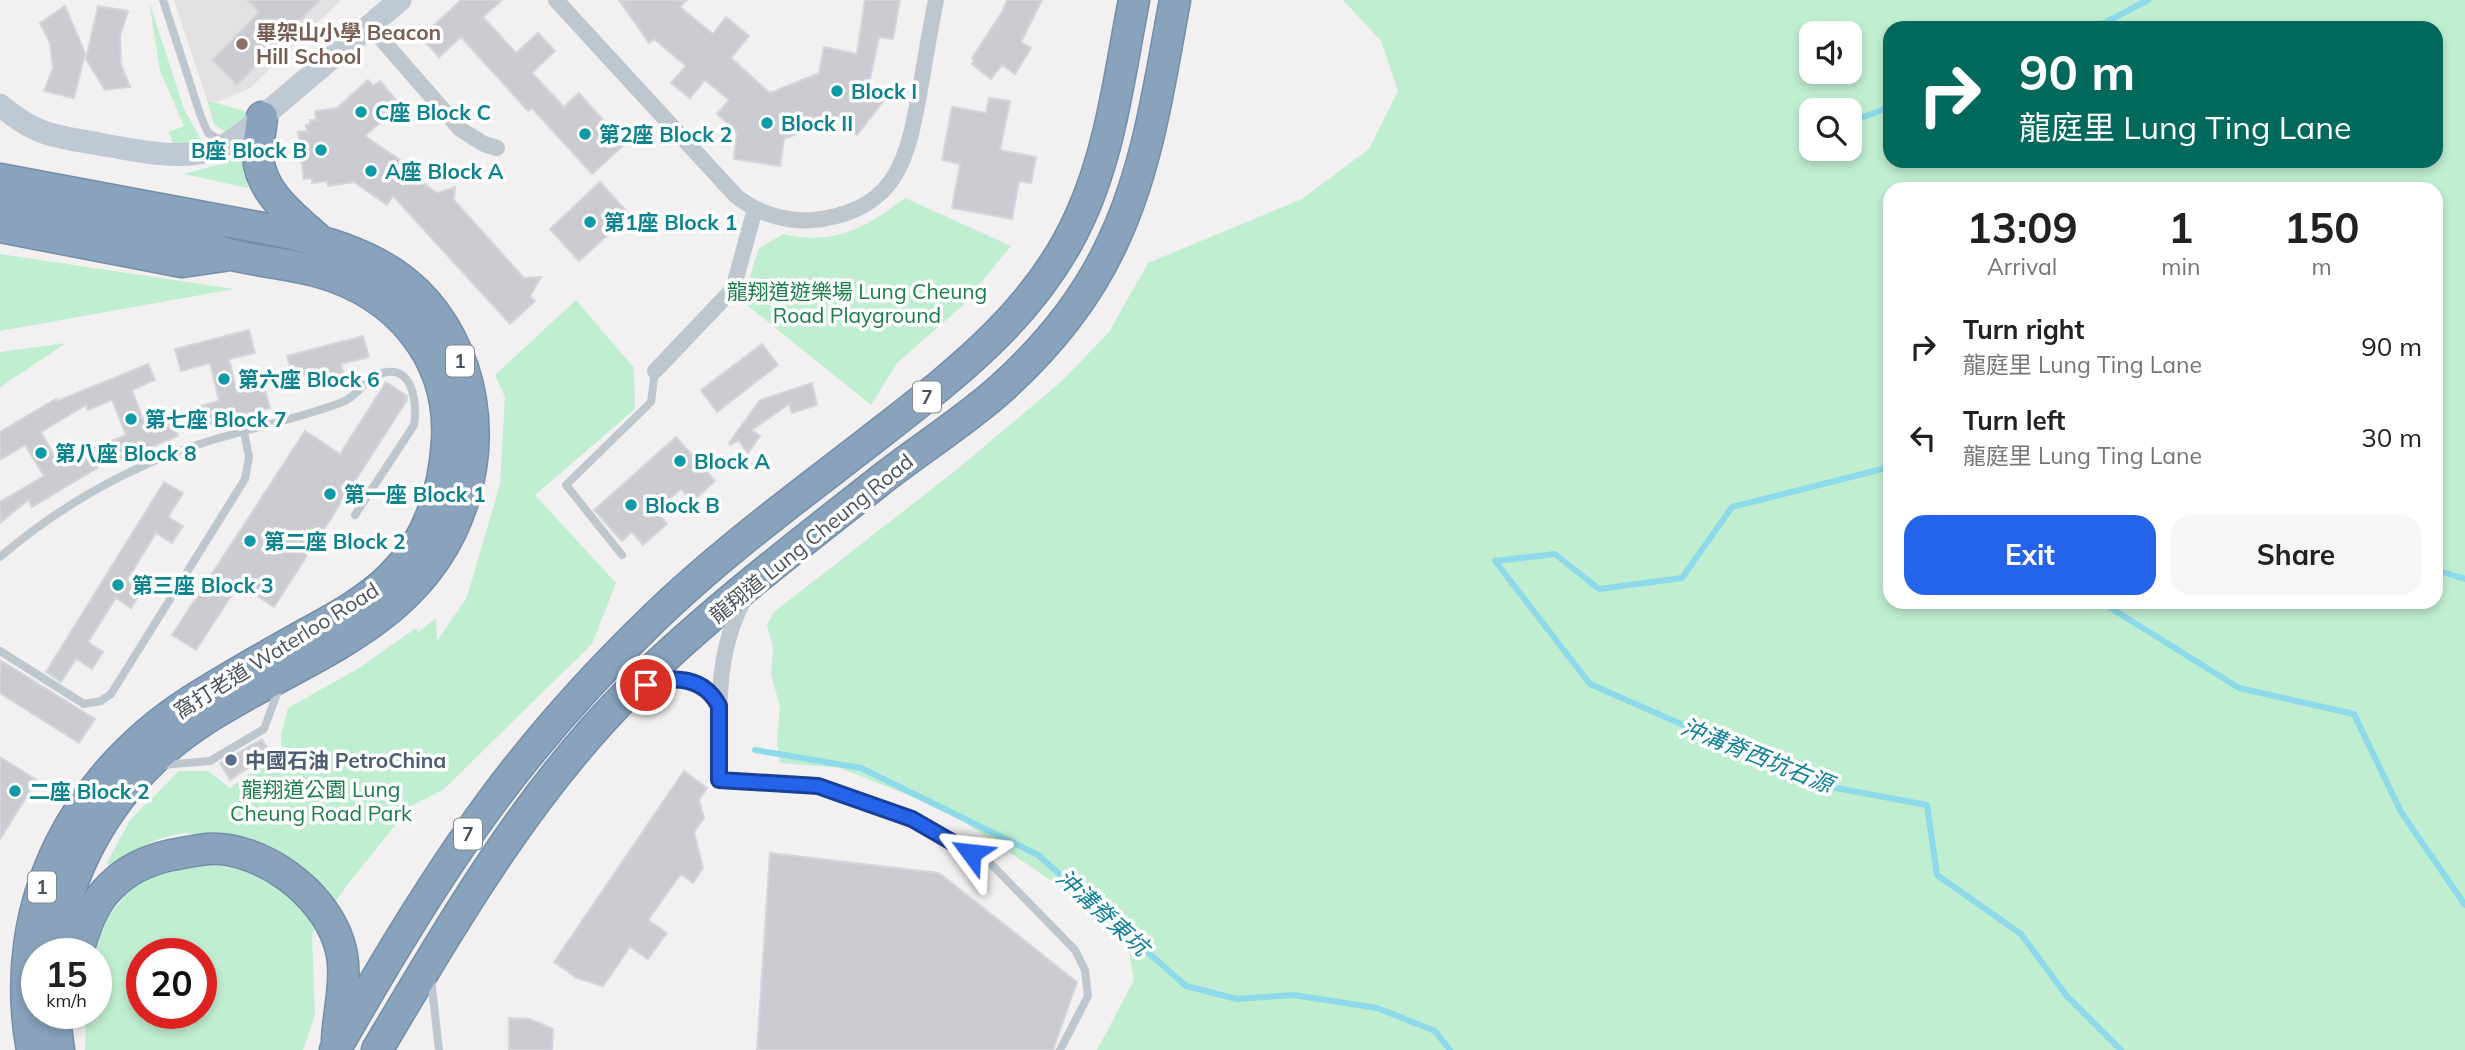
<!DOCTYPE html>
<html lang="en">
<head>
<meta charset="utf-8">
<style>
  :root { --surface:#fff; --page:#f6f6f6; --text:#202124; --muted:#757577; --accent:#2563eb }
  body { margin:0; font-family:Mulish,"Noto Sans TC",sans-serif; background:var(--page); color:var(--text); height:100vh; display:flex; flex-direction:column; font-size:26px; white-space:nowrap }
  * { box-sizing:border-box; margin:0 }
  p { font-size:23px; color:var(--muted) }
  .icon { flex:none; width:38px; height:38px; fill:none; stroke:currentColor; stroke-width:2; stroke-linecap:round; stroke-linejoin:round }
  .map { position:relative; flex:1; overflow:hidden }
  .side { position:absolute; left:1883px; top:182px; width:560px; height:427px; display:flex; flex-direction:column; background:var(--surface); border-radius:21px; box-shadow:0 4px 10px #0003 }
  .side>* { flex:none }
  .banner { position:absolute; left:1883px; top:21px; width:560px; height:147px; border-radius:21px; box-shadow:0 4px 10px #0003; background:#00695c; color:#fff; overflow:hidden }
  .buttons { position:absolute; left:1799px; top:21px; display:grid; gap:14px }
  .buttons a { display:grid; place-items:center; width:63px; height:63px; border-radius:14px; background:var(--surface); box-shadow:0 4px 10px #0003; font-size:35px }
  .speed { position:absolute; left:21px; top:938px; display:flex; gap:14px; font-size:35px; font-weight:700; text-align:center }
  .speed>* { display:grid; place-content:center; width:91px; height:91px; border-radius:50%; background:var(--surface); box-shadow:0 4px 10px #0003; line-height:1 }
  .speed small { font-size:18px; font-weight:400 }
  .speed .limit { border:10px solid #d22; background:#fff; color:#111 }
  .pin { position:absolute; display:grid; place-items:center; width:60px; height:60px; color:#fff; margin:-30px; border:4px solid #fff; border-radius:50%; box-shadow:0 2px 7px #0007 }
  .me { position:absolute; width:77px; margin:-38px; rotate:300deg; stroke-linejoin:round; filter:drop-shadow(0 0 5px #0008) }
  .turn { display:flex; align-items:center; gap:24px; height:147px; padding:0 21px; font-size:32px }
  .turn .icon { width:91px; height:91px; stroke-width:2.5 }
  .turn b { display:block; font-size:49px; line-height:60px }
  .eta { display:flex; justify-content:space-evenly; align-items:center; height:119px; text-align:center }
  .eta b { font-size:42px; font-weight:700; line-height:49px }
  .cta { display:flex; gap:14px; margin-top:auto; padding:14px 21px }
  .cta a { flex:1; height:80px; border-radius:21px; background:var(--accent); color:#fff; font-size:28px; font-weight:700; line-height:80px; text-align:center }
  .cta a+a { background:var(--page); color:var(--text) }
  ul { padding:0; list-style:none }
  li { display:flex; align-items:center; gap:21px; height:91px; padding:0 21px }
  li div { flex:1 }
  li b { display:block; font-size:26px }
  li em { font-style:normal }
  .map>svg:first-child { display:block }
  .education { fill:#e3e1e2 }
  .green { fill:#c0eed1; fill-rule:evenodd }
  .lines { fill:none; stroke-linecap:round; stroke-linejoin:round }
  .stream { stroke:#8ed9ea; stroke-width:6 }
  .building { fill:#caccd2; stroke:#d4d6db; stroke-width:2; fill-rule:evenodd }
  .highway-casing { stroke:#748ea9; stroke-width:33 }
  .lane { stroke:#bec7ce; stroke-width:8 }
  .street { stroke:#bec7ce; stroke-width:16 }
  .secondary { stroke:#bec9d3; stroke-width:23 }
  .highway { stroke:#89a3bd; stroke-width:30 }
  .route-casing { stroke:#184099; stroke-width:18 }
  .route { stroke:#2563eb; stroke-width:12 }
  .education-dot { fill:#8d6e63; stroke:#fff; stroke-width:2.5 }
  .culture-dot { fill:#0f9aa8; stroke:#fff; stroke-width:2.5 }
  .service-dot { fill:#5c6f8a; stroke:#fff; stroke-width:2.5 }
  .labels { text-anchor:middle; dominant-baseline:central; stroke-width:7; stroke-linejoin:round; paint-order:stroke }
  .shield { fill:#fff; stroke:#7f878e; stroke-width:2 }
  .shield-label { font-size:19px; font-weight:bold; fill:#48535d }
  .education-label { font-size:21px; font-weight:bold; fill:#785e54; stroke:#fff; text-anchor:start }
  .culture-label { font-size:21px; font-weight:bold; fill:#0d838f; stroke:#fff; text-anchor:start }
  .park-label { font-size:21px; fill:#197e4a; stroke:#fff }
  .street-label { font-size:21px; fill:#48535d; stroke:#fff }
  .service-label { font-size:21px; font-weight:bold; fill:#4e5e75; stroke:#fff; text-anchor:start }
  .water-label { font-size:23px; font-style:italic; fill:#0f7f9a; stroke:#fff }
</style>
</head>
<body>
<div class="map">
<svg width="2465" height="1050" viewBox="0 0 2465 1050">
  <rect width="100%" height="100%" fill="#f2f0f0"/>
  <path class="education" d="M174,0h167l-91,88 -32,14 -11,-2z"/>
  <path class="green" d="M1343,0h1122v1050h-1368l37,-70 -7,-40 -66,-53 -113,-76 -108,-43 -60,-5 -3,-21 3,-36 -9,-31 2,-28 -6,-22 7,-13 181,-141 107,-90 47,-49 39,-69 154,-64 67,-50 29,-58 -17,-50zM1890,28h546v133h-546zM1811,33h39v39h-39zM1811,110h39v39h-39zM1890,189h546v413h-546z
    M149,1l35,108 19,34 -30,2 -4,-13 15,-6 -24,-55z
    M207,100l43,13 -23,20 -13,-9z
    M242,151l6,37 -64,-14 41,-11z
    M905,198l106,48 -50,61 -64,56 -26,42 -129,-104 17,-53 24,-14c51,12 82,-6 122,-36z
    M0,254l234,35 -234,42z
    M576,300l58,68 1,41 -100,86 81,88 -24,61 -149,146 -32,16 -63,78 -36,50 3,81 -12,35h-218l1,-37h10v-59h-3l15,-37 24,-30 37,-18 41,-5 41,8v-18l-62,-21c-30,1 -56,18 -80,34l-2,-5 23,-42 49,-49h29l22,17 52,-38 -1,-15 7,-27 71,-40 57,-40 2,4 18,-14 1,23 30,-44 33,-113 5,-87 -10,-22zM142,954h59v59h-59z
    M66,343l-66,44v-35z"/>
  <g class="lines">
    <path class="stream" d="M2095,28l53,-28
      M1850,122l40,-15
      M1495,561l95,123 230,101 107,20 10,70 84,59 45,61 55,55
      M1495,561l60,-7 44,35 83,-11 50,-71 158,-40
      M2436,570l29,9
      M2101,602l138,86 115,26 47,98 64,93
      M755,750l106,18 177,87 148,131 51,13 56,-4 84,13 58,23 15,19"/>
  </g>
  <path class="building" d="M247,0h73l-83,85 -25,-25 47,-48z
    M461,0h41l-19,17 33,36 22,-20 17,18 -23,22 32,34 15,-14 46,51 -33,30 -60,-66 -4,3 -67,-74 -22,20 -18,-20z
    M619,0h68l-7,7 33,27 13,-17 23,19 -18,22 39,35 49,-20 5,-26 33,7 8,-54h35l-7,39 -14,-2 -10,47 17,14 -29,37 -21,-17 -52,21 -4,27 -46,-7 3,-27 -20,-18 12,-14 -24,-20 -15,18 -19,-15 15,-17 -32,-27 -5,4z
    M1007,0h35l-21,42 10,6 -16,26 -13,-9 -11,14 -19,-15 2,-4 -2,-2 30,-46z
    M65,6l20,47 -11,45 -30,-7 9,-23 -3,-25 -10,-20z
    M98,6l30,5 -8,25 1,28 9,23 -25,3 -19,-31z
    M368,80l5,6 7,-5 17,20 -13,11 3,4 -22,20 38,26 -3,4 37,27 18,-6 -1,13 70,78 17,-1 -11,19 5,5 -25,23 -117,-128 -6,9 -33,-23 -26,4 -1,-5 -15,2v-5l-8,1 -6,-47 9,-1 -1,-6 4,-1v-4h6l-1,-9 22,-3z
    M989,98l21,3 -10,49 36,7 -5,26 -12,-2 -7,38 -60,-11 8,-44 -18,-4 10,-53 34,6z
    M600,182l30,33 -51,46 -29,-32z
    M249,330l6,23 -26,6 8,34 27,-7 6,22 -76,20 -4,-19 29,-8 -9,-38 -29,8 -6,-22z
    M363,336l6,21 -28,7 5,17 -20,6 -4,-17 -29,8 -6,-22z
    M762,344l16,21 -61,47 -16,-22z
    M148,364l7,16 -23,10 13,34 24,-9 9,21 -68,29 -1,-4 -77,46 -4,-7 -28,23v-21l44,-26 -19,-31 -25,15v-28l56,-33 1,2zM112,400l14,35 -41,17 -1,-2 -25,14 -18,-32 45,-27 2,5z
    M386,382l21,14v4l-133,207 -35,-23 -43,66 -24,-15 133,-204 35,23z
    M812,383l5,22 -25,8 -3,-9 -37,26 8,6 -12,17 -10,-13 -7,5 -2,-2 31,-43z
    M676,437l39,44 -23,21 -11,-13 -25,22 11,13 -24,21 -11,-13 -10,9 -28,-31z
    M164,482l19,11 -15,24 15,9 -11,17 -16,-10 -29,47 16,9 -12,19 -15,-10 -28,44 15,10 -11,17 -16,-10 -15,23 -15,-10z
    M0,660l95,59 -16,24 -79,-50z
    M262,739l8,14 -40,27 -10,-17z
    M0,757l37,23 -37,59z
    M684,771l23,17 -8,12 5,18 -10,14 9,36 -10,15 -12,-9 -33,46 19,13 -19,26 -18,-12 -27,39 -26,-8 -23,-16z
    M770,853l169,20 138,109 -24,68h-296z
    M509,1018l21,1 23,10 -1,21h-43z"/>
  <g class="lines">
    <g class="highway-casing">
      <path id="highway" d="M262,117c-1,12 -4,26 -4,38 1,37 36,62 60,84
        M0,179l284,53c85,19 148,47 179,136 14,42 14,88 1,130 -46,155 -218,166 -318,269 -50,51 -82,117 -91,187
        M0,206c62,11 126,19 187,34 16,4 30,11 45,15 29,7 59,9 87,17 78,22 133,85 128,169 -3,50 -19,99 -55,135 -26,26 -59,43 -90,60 -34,19 -67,38 -100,58 -126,76 -197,209 -170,356
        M0,227l182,35 42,-6
        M77,954c7,-23 15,-50 33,-67 16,-17 38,-27 61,-32 12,-2 25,-5 37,-6 53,-3 116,44 131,94 10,29 0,65 -2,96
        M54,1013l5,37
        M335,1050c48,-84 102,-175 160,-253 47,-63 101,-123 158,-178 71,-69 153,-128 231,-189 77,-60 155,-121 196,-213 31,-67 40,-145 54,-217
        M377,1050c75,-126 150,-257 255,-361 76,-75 161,-140 245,-206 39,-31 82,-58 119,-90 50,-44 92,-95 119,-156 34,-74 45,-157 60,-237"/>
    </g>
    <path class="lane" d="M163,0l38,117 7,16 13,8
      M622,555l-56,-70 85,-83 4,-31
      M0,557c54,-46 116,-83 182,-107 52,-19 107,-28 158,-47 19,-6 26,-28 47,-31 28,-4 30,36 27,53l-59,90
      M0,651l84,53 17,-3 10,-7 134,-215 4,-22 -5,-25
      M162,765l48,-4 54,-32 15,-41
      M719,780l99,6 94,33 79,45 84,86 10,20 3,26 -28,54
      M431,979l8,71"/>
    <path class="street" d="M556,0l180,196c24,19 55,28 86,23 77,-12 86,-64 98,-129 5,-30 10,-60 16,-90
      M369,25l91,104 24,15 13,4
      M655,371l78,-82 22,-80
      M643,686c29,-10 59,-11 76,20
      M719,780c1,-63 -6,-124 26,-182"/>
    <path class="secondary" d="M0,105c14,12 28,22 46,28 18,6 39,8 58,12 31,5 64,13 96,8 19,-3 33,-12 48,-24l152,-129"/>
    <use href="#highway" class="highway"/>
  </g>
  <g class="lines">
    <g class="route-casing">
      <path id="route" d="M646,685c28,-10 58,-8 73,21v74l99,6 94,33 59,34"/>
    </g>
    <use href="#route" class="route"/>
  </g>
  <circle class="education-dot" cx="242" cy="44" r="7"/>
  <g class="culture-dot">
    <circle cx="837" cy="91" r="7"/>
    <circle cx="361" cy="112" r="7"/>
    <circle cx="767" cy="123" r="7"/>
    <circle cx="585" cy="134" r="7"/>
    <circle cx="321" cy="150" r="7"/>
    <circle cx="371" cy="171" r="7"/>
    <circle cx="590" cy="222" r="7"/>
    <circle cx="224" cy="379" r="7"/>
    <circle cx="131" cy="419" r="7"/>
    <circle cx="41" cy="453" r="7"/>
    <circle cx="680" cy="461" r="7"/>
    <circle cx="330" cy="494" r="7"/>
    <circle cx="631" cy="505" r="7"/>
    <circle cx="250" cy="541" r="7"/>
    <circle cx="118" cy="585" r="7"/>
    <circle cx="15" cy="791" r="7"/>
  </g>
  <circle class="service-dot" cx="231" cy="760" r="7"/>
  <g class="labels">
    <g class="shield">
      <rect x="446" y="345.5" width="28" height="31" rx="5"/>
      <rect x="913" y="381.5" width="28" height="31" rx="5"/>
      <rect x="454" y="818.5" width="28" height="31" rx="5"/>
      <rect x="28" y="871.5" width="28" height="31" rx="5"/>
    </g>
    <g class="shield-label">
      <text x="460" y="361">1</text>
      <text x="927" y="397">7</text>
      <text x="468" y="834">7</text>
      <text x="42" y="887">1</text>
    </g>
    <g class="education-label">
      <text x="256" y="32">畢架山小學 Beacon<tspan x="256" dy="24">Hill School</tspan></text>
    </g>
    <g class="culture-label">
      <text x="851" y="91">Block I</text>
      <text x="375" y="112">C座 Block C</text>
      <text x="781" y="123">Block II</text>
      <text x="599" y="134">第2座 Block 2</text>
      <text x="307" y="150" text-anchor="end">B座 Block B</text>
      <text x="385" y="171">A座 Block A</text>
      <text x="604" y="222">第1座 Block 1</text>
      <text x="238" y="379">第六座 Block 6</text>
      <text x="145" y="419">第七座 Block 7</text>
      <text x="55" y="453">第八座 Block 8</text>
      <text x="694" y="461">Block A</text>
      <text x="344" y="494">第一座 Block 1</text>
      <text x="645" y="505">Block B</text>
      <text x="264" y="541">第二座 Block 2</text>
      <text x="132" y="585">第三座 Block 3</text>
      <text x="29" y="791">二座 Block 2</text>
    </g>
    <g class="park-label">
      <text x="857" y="291">龍翔道遊樂場 Lung Cheung<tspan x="857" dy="24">Road Playground</tspan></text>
      <text x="321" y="789">龍翔道公園 Lung<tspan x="321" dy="24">Cheung Road Park</tspan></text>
    </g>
    <g class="street-label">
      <text transform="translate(811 538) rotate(-39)">龍翔道 Lung Cheung Road</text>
      <text transform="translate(276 650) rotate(-32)">窩打老道 Waterloo Road</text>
    </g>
    <g class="service-label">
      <text x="245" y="760">中國石油 PetroChina</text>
    </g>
    <g class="water-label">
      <text transform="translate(1757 755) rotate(22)">沖溝脊西坑右源</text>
      <text transform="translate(1103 912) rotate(42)">沖溝脊東坑</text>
    </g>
  </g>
</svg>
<div class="buttons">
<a><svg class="icon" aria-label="sound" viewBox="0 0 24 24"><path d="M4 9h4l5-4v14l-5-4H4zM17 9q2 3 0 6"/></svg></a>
<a><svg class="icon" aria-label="search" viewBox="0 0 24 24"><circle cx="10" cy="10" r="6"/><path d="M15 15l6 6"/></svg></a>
</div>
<div class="speed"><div>15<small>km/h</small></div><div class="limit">20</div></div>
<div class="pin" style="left:646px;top:685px;background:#d93025"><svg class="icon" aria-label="arrive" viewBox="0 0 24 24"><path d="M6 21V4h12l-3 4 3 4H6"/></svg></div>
<svg class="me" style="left:971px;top:853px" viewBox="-20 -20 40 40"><path d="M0-17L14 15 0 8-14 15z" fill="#2563eb" stroke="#fff" stroke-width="4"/></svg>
<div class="banner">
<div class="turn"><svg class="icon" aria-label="right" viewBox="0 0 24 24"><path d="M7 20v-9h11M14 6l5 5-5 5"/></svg><div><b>90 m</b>龍庭里 Lung Ting Lane</div></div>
</div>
<section class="side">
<div class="eta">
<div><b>13:09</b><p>Arrival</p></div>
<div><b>1</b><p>min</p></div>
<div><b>150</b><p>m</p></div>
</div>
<ul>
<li><svg class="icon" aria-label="right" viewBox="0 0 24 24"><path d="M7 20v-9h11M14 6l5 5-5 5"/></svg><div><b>Turn right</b><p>龍庭里 Lung Ting Lane</p></div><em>90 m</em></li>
<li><svg class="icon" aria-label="left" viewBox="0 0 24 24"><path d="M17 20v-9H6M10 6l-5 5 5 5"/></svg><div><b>Turn left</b><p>龍庭里 Lung Ting Lane</p></div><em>30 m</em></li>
</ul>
<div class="cta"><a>Exit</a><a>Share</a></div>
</section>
</div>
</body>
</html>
